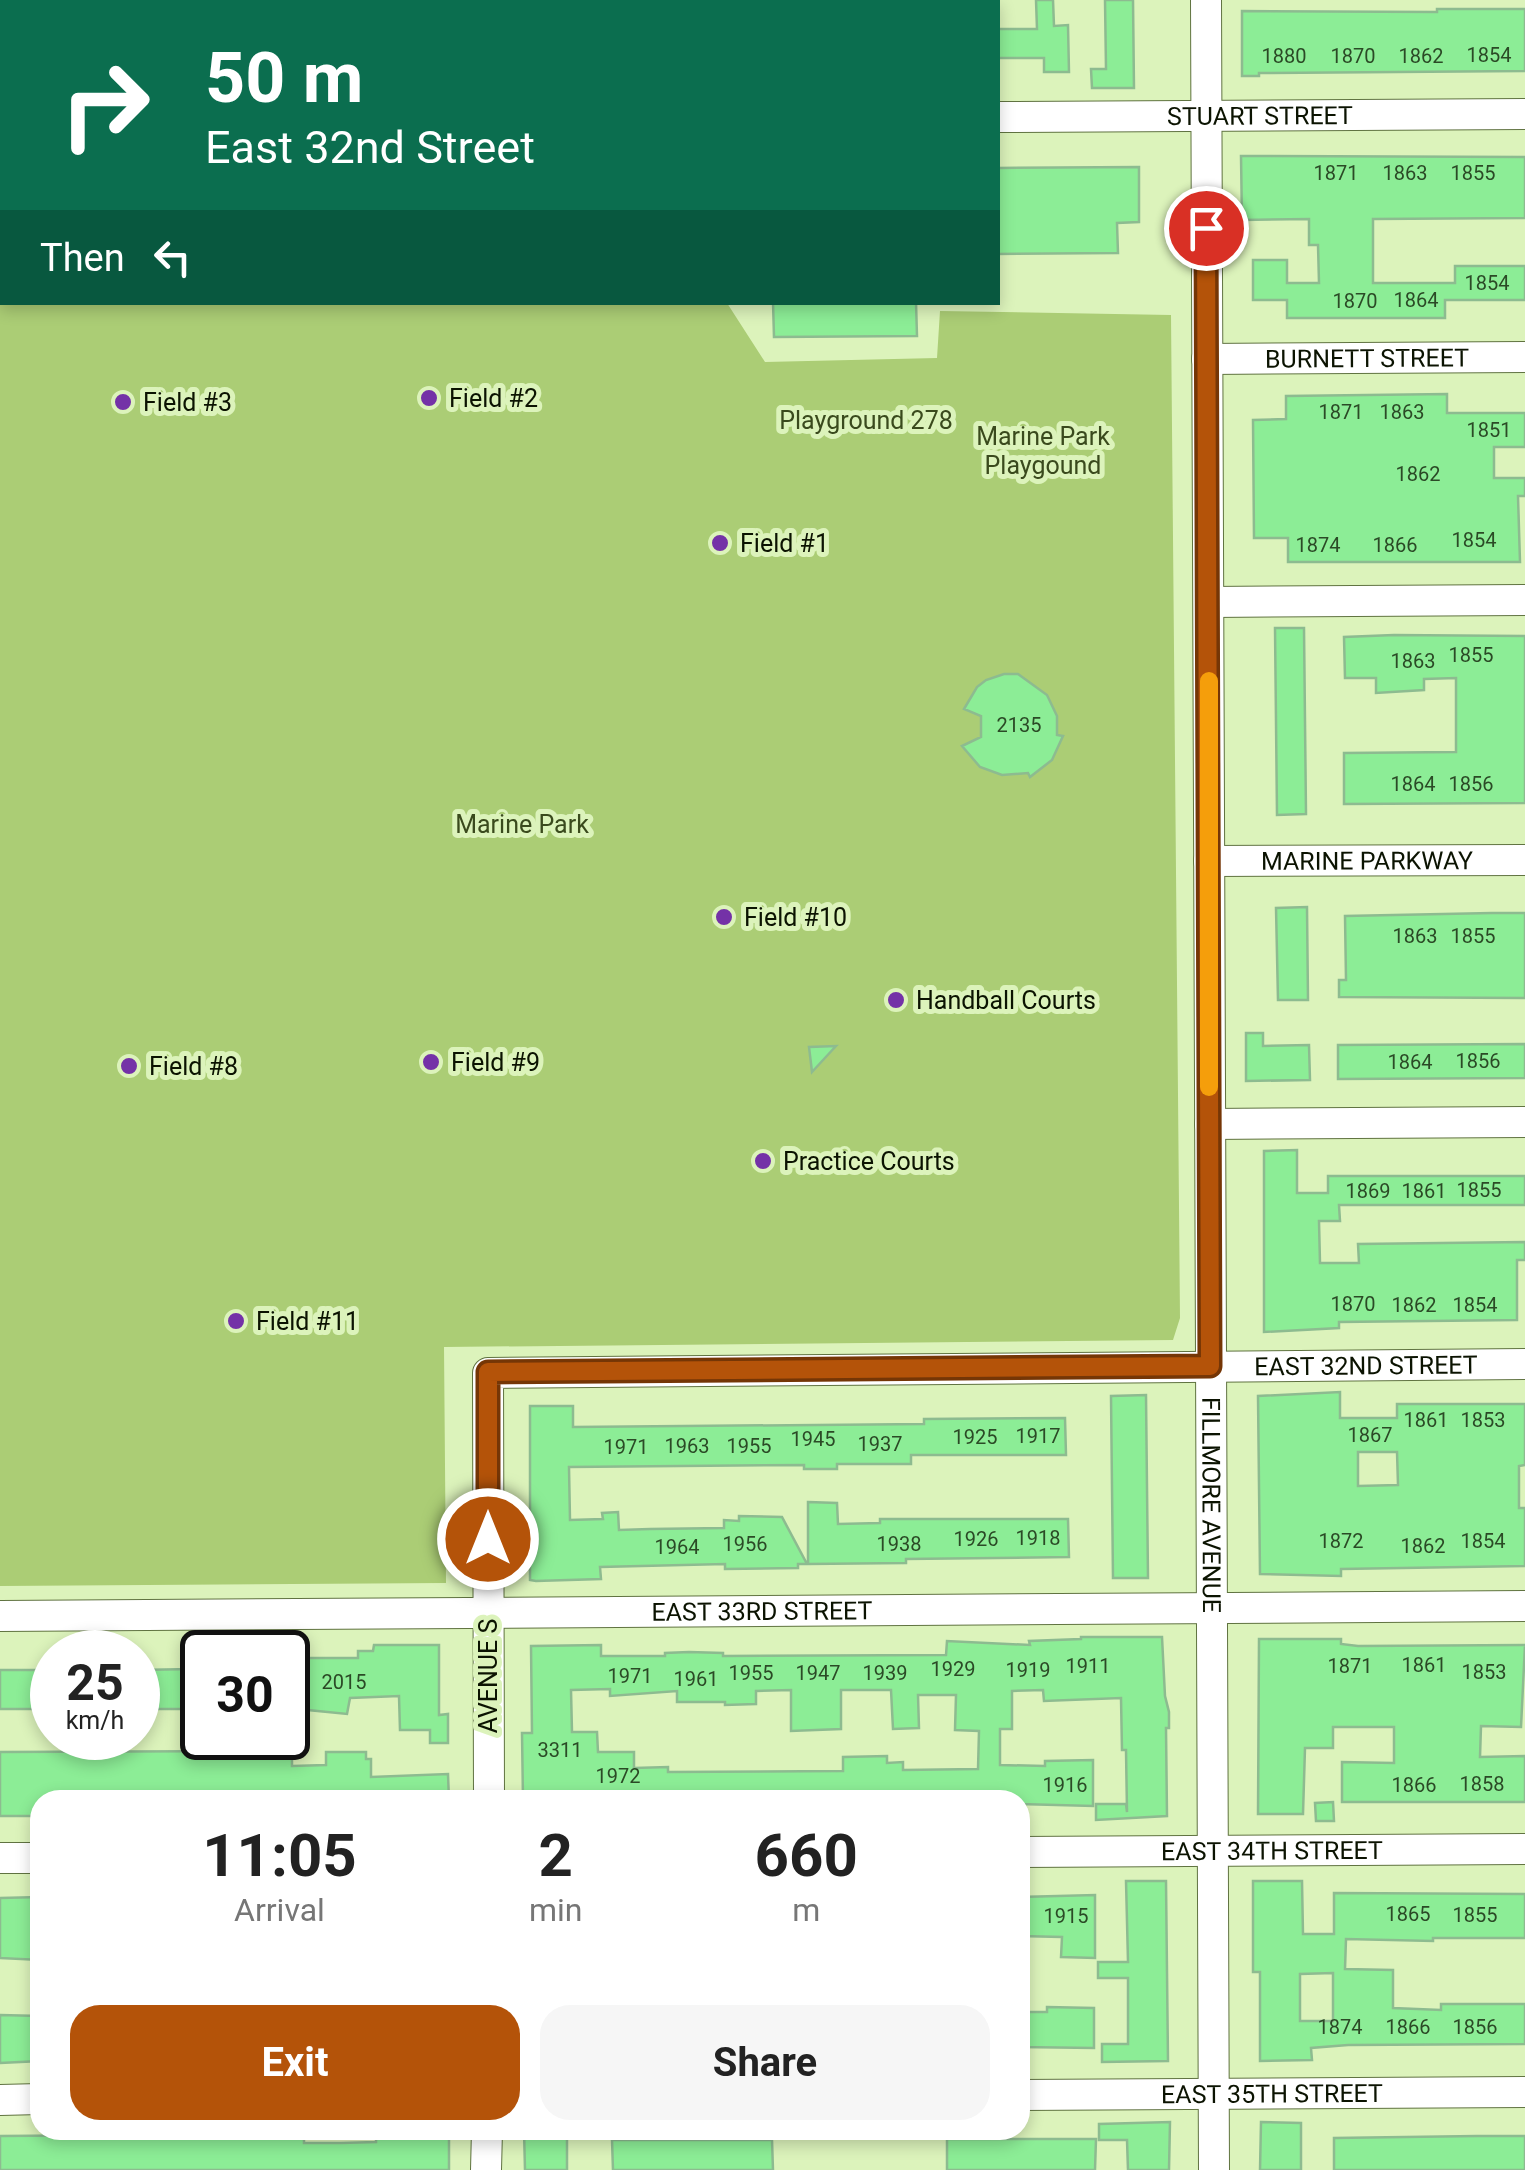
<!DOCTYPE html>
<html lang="en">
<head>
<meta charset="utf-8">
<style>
  :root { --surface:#fff; --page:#f6f6f6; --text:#222; --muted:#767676; --accent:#b45309 }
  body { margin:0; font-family:Roboto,sans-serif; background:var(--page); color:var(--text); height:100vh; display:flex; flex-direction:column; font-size:38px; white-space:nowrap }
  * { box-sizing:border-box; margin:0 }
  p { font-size:32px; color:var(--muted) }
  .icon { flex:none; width:55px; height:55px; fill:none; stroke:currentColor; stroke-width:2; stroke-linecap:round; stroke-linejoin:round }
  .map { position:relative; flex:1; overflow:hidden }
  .sheet { position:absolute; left:30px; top:1790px; width:1000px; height:350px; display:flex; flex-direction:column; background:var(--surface); border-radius:30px; box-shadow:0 5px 15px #0003 }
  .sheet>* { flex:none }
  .hud { position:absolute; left:0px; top:0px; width:1000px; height:305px; box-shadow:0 5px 15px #0003; background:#0b6e4f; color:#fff; overflow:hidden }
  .speed { position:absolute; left:30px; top:1630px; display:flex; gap:20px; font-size:50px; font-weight:700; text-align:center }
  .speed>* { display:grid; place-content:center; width:130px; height:130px; border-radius:50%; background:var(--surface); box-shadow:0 5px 15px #0003; line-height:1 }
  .speed small { font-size:25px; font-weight:400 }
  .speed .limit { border:5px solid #111; border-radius:15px; background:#fff; color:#111 }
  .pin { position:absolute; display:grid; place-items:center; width:85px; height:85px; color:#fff; margin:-42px; border:5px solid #fff; border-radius:50%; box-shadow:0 2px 10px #0007 }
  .me { position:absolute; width:110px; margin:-55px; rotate:0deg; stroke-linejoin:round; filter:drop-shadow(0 0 8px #0008) }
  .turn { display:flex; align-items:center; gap:35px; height:210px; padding:0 40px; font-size:45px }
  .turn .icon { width:130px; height:130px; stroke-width:2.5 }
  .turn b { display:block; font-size:70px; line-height:85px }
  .then { display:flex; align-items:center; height:95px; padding:0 40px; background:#0003; gap:20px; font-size:38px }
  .eta { display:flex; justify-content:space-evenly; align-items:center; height:170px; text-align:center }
  .eta b { font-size:60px; font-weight:700; line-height:70px }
  .action { display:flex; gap:20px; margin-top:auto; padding:20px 40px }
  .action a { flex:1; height:115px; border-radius:30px; background:var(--accent); color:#fff; font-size:40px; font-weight:700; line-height:115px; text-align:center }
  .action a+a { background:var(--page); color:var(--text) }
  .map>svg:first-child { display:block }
  .green { fill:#abcd75 }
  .building { fill:#8ced96; stroke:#8dbb90; stroke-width:2.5; fill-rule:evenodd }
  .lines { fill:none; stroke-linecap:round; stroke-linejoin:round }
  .minor-casing { stroke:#607341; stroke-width:32 }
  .minor { stroke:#fff; stroke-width:30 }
  .route-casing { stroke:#753606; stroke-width:25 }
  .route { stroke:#b45309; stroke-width:18 }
  .slow { stroke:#f59e0b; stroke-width:18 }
  .poi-dot { fill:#7432a7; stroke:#dcf3bb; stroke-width:4 }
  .labels { text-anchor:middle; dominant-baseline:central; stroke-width:10; stroke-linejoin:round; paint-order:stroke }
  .number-label { font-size:20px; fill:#2b4a26 }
  .street-label { font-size:25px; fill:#0b1301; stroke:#dcf3bb }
  .poi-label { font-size:25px; fill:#0b1301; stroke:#dcf3bb; text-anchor:start }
  .park-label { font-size:25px; fill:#3a4a1d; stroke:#dcf3bb }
</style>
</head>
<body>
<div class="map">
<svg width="1525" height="2170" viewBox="0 0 1525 2170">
  <rect width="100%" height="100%" fill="#dcf3bb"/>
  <path class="green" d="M0,155l2,147 725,1 38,59 172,-4 3,-47 231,4 9,1003 -7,22 -729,7 2,236 -446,3z"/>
  <path class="building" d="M1036,0h17l1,26 14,-1 1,47h-25v-14h-46v-29h39z
    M1105,0h28l1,88h-42l-1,-19h15z
    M1437,9h88v62l-266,2v3h-17v-65l195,1z
    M1241,156l284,1v61l-152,1v64h82v-17h70v34h-80v18h-158v-18h-34v-40h34v23h32l-1,-38h-9v-26l-67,1z
    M1139,167v55l-22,1 1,30 -120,1v-86z
    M773,302h143l1,34 -143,1z
    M1447,394v19h78v34h-31v31h31v18h-7l2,66h-232v-24h-34l-1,-118 33,-1v-23z
    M1275,628h29l2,186 -29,1z
    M1394,635l131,1v167l-181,1v-51l112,-1v-74l-32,1v11l-48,3v-15h-31l-1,-41z
    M1004,674h14l29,21 10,21v19l6,1 -11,24 -22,17 -2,-4 -26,2 -22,-8 -18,-21 19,-9v-21l-17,-7 13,-22 9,-7z
    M1307,907l1,93h-30l-2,-92z
    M1492,913h33v85l-186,-1v-17h7l-1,-64z
    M1246,1033h17v13l46,-1 1,35 -64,1z
    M1525,1044v34l-187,1v-34z
    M836,1046l-24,26 -3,-25z
    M1297,1150v43h31v-17h197v29h-186l1,16h-21l1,42h39l-1,-19 167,-2v18h-8v60l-178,2v6l-75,4v-181z
    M1340,1392v26h57v-14h128v61l-6,1v42h6v58l-184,3v7l-81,-2 -2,-178zM1358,1452h39l1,33 -40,1z
    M1146,1395l2,183h-35l-2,-182z
    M530,1406h43v21l351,-3v-5l141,-1 1,37h-155v9h-74v5h-33v-4l-235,2 1,53 33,-1 -1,-6 16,-1 1,18 31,-1 74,-1v-8l15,1v-5l43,1 25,47h-9v4l-73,1v-5l-125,3 1,12 -65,2 -6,-1z
    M808,1502l29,1 1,21 42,-1v-4h188l1,38 -163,2v4l-98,1z
    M1081,1637h81l3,59 4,16v16h-3l1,88 -71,4v-16h30l1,8 -1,-62h-4l-1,-52 -77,3 -1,-11 -31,1v38h-12v36l45,1v-5l48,-1v46l-73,-2v-4h-497l-1,-67h10l-1,-87 70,-1v11h64v-3l24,-1 34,1v3l223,-1 1,-14 83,4 -1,-4 52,-2zM610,1689v7l67,-5v11h48v3l31,-1v-13l35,-1v41l50,-2v-39h50l2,39 26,-1 -1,-33h38l-1,35 24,1 -1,38 -75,1v-8l-16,1v-7l-44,1v14l-175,1v-5l-34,1v-16h-36l-1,-20h-25l-1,-42z
    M1259,1639h82v5l17,2 167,-1 -4,82 -40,-1 -1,31 45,-1v46h-183v-40l52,1v-36h-61v21h-28l-2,66h-45z
    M374,1645h65v70l9,-1v29h-18v-13h-30l-1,-34 -49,2 -3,16 -59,-6v-40h16v-10h54v-7h15z
    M192,1669h10v40h-64v-39z
    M0,1670h52v39h-52z
    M292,1751v15l34,-1v-13h40v7h5v18l77,-3 1,26h-409v16h-40v-64z
    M1333,1802l1,19h-18l-1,-18z
    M1126,1881h40l2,180 -66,1v-18h26v-66h-30v-16h30z
    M1253,1881h49l1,53h31v-41l191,1v44h-92v3l-87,-2 -1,30 48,1v38l48,2v-6h84v40l-177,1 -37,3 1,12 -52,1v-89h-7zM1333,1973v48h-33v-47z
    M1095,1895v63l-34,-1 1,-20 -42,-1v-39z
    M40,1897v63l-40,-2v-60z
    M1047,2007l47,1v40l-74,-1v-35h27z
    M0,2015l40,1v45l-40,2z
    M1170,2122l-1,48h-41l-1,-30h-28v-16z
    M1261,2122l40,1v47h-41z
    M376,2130h73v40h-449v-34l258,-2 46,2v7h37l35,-1z
    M524,2130h43v40h-42z
    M1477,2136h48v34h-191v-32z
    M947,2139h149l-1,31h-148z
    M612,2140h160l1,30h-160z"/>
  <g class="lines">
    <g class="minor-casing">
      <g id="minor">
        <path id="s1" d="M1206,0l8,2170"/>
        <path d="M477,2v-2"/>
        <path id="s2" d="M998,117l527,-3"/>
        <path d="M0,123h2"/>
        <path id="s3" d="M1207,359l318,-2"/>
        <path d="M1210,602l315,-2"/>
        <path id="s4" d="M1209,861l316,-1"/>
        <path d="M1210,1124l315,-2"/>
        <path id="s5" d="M0,1616l1525,-10"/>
        <path id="s6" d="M489,1800l-1,-427 1037,-9"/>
        <path id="s7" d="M1020,1852l505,-3"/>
        <path d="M0,1858h40"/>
        <path id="s8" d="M1020,2095l505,-3"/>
        <path d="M0,2100l40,-1"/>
        <path d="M486,2170l1,-40"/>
      </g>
    </g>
    <use href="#minor" class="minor"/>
  </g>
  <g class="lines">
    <g class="route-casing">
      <path id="route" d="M488,1539v-167l722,-6 -4,-1138"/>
    </g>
    <use href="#route" class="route"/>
    <path class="slow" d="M1209,681v406"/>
  </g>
  <g class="poi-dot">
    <circle cx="429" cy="398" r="10"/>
    <circle cx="123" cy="402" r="10"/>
    <circle cx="720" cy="543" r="10"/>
    <circle cx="724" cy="917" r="10"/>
    <circle cx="896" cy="1000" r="10"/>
    <circle cx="431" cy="1062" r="10"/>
    <circle cx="129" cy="1066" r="10"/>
    <circle cx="763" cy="1161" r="10"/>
    <circle cx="236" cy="1321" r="10"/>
  </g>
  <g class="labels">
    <g class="number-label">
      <text x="1489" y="55">1854</text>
      <text x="1284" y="56">1880</text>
      <text x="1353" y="56">1870</text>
      <text x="1421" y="56">1862</text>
      <text x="1336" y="173">1871</text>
      <text x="1405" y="173">1863</text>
      <text x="1473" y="173">1855</text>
      <text x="1487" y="283">1854</text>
      <text x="1416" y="300">1864</text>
      <text x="1355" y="301">1870</text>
      <text x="1341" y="412">1871</text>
      <text x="1402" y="412">1863</text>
      <text x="1489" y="430">1851</text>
      <text x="1418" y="474">1862</text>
      <text x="1474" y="540">1854</text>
      <text x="1318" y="545">1874</text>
      <text x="1395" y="545">1866</text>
      <text x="1471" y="655">1855</text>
      <text x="1413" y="661">1863</text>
      <text x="1019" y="725">2135</text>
      <text x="1413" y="784">1864</text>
      <text x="1471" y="784">1856</text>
      <text x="1415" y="936">1863</text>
      <text x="1473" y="936">1855</text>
      <text x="1478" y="1061">1856</text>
      <text x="1410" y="1062">1864</text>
      <text x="1479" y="1190">1855</text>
      <text x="1368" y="1191">1869</text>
      <text x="1424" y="1191">1861</text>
      <text x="1353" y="1304">1870</text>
      <text x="1414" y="1305">1862</text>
      <text x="1475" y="1305">1854</text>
      <text x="1426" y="1420">1861</text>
      <text x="1483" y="1420">1853</text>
      <text x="1370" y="1435">1867</text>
      <text x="1038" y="1436">1917</text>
      <text x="975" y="1437">1925</text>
      <text x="813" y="1439">1945</text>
      <text x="880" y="1444">1937</text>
      <text x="687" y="1446">1963</text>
      <text x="749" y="1446">1955</text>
      <text x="626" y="1447">1971</text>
      <text x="1038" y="1538">1918</text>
      <text x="976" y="1539">1926</text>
      <text x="1341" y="1541">1872</text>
      <text x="1483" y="1541">1854</text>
      <text x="745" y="1544">1956</text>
      <text x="899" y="1544">1938</text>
      <text x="1423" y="1546">1862</text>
      <text x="677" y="1547">1964</text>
      <text x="1424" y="1665">1861</text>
      <text x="1088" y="1666">1911</text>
      <text x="1350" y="1666">1871</text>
      <text x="953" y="1669">1929</text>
      <text x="1028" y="1670">1919</text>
      <text x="1484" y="1672">1853</text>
      <text x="751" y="1673">1955</text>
      <text x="818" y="1673">1947</text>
      <text x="885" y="1673">1939</text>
      <text x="630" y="1676">1971</text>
      <text x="696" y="1679">1961</text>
      <text x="344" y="1682">2015</text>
      <text x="560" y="1750">3311</text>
      <text x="618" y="1776">1972</text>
      <text x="1482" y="1784">1858</text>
      <text x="1065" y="1785">1916</text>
      <text x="1414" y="1785">1866</text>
      <text x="1408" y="1914">1865</text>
      <text x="1475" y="1915">1855</text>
      <text x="1066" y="1916">1915</text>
      <text x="1340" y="2027">1874</text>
      <text x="1408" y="2027">1866</text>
      <text x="1475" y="2027">1856</text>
    </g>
    <g class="street-label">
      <text stroke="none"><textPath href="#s2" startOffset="262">STUART STREET</textPath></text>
      <text stroke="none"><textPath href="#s3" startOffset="160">BURNETT STREET</textPath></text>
      <text stroke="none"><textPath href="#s4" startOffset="158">MARINE PARKWAY</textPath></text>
      <text stroke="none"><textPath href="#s6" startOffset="1305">EAST 32ND STREET</textPath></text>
      <text stroke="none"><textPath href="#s1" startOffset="1505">FILLMORE AVENUE</textPath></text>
      <text stroke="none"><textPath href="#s5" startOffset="762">EAST 33RD STREET</textPath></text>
      <text transform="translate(488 1676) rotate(-90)">AVENUE S</text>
      <text stroke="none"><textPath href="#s7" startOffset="252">EAST 34TH STREET</textPath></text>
      <text stroke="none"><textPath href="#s8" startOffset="252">EAST 35TH STREET</textPath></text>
    </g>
    <g class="poi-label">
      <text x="449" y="398">Field #2</text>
      <text x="143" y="402">Field #3</text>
      <text x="740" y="543">Field #1</text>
      <text x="744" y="917">Field #10</text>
      <text x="916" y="1000">Handball Courts</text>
      <text x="451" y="1062">Field #9</text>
      <text x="149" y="1066">Field #8</text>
      <text x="783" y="1161">Practice Courts</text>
      <text x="256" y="1321">Field #11</text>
    </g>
    <g class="park-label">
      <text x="866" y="420">Playground 278</text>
      <text x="1043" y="436">Marine Park<tspan x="1043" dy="29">Playgound</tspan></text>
      <text x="522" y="824">Marine Park</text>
    </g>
  </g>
</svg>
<div class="speed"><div>25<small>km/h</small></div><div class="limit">30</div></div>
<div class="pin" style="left:1206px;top:228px;background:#d93025"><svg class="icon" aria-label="arrive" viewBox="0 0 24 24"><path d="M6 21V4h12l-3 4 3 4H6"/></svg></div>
<svg class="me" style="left:488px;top:1539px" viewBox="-20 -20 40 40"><circle r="17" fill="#b45309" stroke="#fff" stroke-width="3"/><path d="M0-11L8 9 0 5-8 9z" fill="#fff"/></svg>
<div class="hud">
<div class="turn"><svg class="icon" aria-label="right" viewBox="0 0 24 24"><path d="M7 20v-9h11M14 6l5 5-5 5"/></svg><div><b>50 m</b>East 32nd Street</div></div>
<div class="then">Then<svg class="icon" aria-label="left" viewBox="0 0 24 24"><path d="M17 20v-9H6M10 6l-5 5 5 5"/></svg></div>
</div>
<section class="sheet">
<div class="eta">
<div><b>11:05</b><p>Arrival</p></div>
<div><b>2</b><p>min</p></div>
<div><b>660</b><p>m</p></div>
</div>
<div class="action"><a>Exit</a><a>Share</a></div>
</section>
</div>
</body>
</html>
